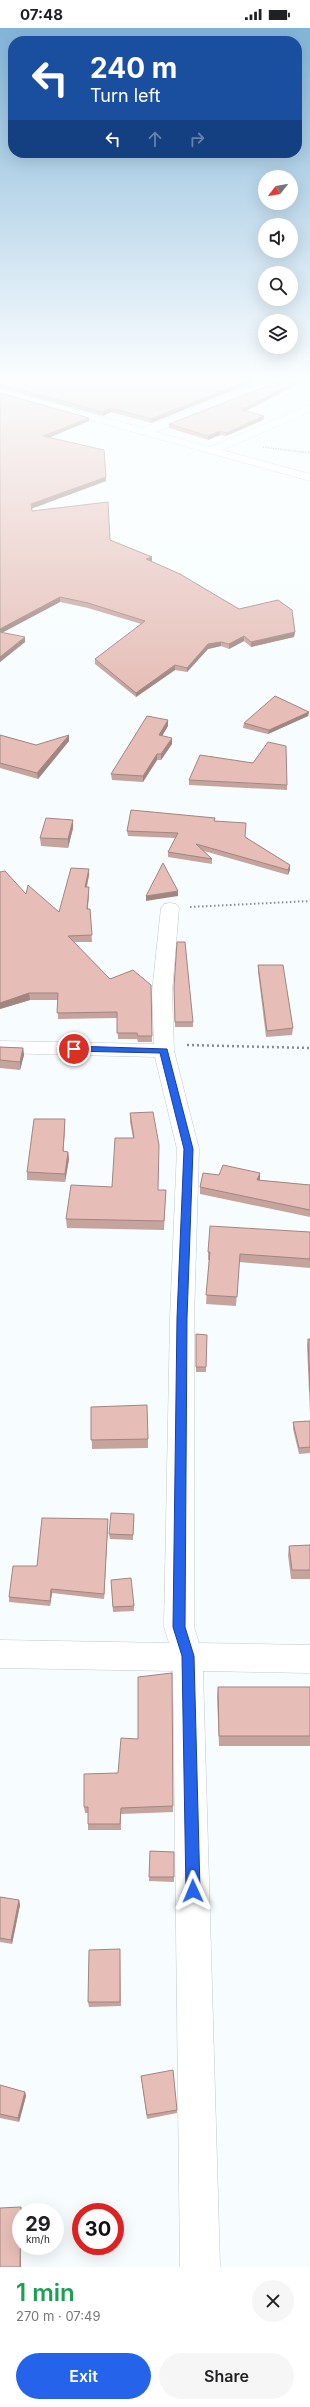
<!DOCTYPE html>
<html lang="en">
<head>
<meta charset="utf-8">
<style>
  :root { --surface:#fff; --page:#f6f6f6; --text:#202124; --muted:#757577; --accent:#2563eb }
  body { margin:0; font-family:Inter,sans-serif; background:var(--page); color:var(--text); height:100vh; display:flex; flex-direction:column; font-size:15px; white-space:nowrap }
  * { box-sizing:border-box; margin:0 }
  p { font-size:13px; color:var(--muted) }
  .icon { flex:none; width:22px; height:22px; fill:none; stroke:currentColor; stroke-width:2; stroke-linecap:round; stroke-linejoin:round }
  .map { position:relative; height:2239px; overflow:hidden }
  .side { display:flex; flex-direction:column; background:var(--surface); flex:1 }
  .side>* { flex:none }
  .guide { position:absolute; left:8px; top:8px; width:294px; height:122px; border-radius:16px; box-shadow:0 4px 16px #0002; background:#1a4fa0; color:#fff; overflow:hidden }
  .needle { width:26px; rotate:239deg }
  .fabs { position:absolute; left:258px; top:142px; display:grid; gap:8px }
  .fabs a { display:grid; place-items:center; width:40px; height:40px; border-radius:50%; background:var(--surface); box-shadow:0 4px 16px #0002; font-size:20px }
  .speed { position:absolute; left:12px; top:2175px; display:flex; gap:8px; font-size:20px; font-weight:700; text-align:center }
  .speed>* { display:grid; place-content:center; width:52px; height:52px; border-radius:50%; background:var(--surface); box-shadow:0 4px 16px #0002; line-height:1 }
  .speed small { font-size:10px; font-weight:400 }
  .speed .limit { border:6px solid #d22; background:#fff; color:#111 }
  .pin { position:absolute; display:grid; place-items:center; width:34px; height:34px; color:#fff; margin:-17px; border:2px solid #fff; border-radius:50%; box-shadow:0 1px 4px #0007 }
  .me { position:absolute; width:44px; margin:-22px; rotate:359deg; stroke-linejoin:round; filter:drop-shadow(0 0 3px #0008) }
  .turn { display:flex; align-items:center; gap:14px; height:84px; padding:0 16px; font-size:18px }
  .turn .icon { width:52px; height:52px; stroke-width:2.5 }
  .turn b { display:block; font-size:28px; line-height:34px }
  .lanes { display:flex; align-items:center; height:38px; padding:0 16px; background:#0003; justify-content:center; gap:20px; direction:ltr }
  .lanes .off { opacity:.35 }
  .round { display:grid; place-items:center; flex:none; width:42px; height:42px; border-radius:21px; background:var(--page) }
  .summary { display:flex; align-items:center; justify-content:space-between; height:68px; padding:0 16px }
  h1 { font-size:24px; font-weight:600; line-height:30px; color:#1e9e55 }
  .button { display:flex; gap:8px; margin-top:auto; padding:8px 16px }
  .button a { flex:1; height:46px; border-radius:24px; background:var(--accent); color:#fff; font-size:16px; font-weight:600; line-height:46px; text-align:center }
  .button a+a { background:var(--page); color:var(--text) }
  .status { display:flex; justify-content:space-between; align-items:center; height:28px; padding:0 20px; background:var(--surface); direction:ltr }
  .status svg { height:11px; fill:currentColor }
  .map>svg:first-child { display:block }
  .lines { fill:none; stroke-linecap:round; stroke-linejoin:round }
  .minor-casing { stroke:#c0c9cc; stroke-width:1 }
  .path-far2 { stroke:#878c8d; stroke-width:1.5; stroke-dasharray:1 1.5; stroke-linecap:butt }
  .path-far1 { stroke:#878c8d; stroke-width:2; stroke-dasharray:1.5 2.5; stroke-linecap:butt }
  .path { stroke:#878c8d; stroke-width:2.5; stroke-dasharray:2 3; stroke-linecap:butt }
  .minor { fill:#fff; fill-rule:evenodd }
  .wall { fill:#c6a39d }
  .shaded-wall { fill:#a18580 }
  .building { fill:#e6beb7; stroke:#a18580 }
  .route { fill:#2563eb; stroke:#184099 }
</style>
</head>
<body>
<div class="status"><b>07:48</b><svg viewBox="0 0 49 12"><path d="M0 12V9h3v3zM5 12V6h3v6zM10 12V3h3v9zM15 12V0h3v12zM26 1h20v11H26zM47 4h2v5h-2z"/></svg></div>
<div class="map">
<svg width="310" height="2239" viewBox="0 0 310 2239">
  <rect width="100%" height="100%" fill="#f7fdfe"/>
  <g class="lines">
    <g class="minor-casing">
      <path id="minor" d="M271,349h11l-6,7 -121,48 55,15 100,-42v7l-88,38 88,24v7l-310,-86v-6l143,39z
        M170,875l6,1 3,4 -7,84 2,59 25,98 -5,169v309l5,16 111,2v28l-107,-2 17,596h-40l-7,-596 -173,-3v-28l169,3 -5,-16 6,-309 7,-169 -22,-92 -155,-4v-12l154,3 -2,-52 9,-84 3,-4z"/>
    </g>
    <path class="path-far2" d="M263,419l47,6"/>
    <path class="path-far1" d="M190,879l120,-6"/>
    <path class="path" d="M187,1017l123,3"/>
    <use href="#minor" class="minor"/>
  </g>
  <path class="wall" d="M0,349h266l-115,46 -40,-11 -8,4 -103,-28z
    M310,349l-64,34 18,5 -1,4 -37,16 -6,-1 -12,5 -39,-12v-4l108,-42z
    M0,365l89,28 -40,17 57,43 -74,27v3l78,29 42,21 -1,1 88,47 56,23 -1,5 -43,10 -7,-6 -15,8 -8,-3 -13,3 -21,23 -12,-2 -39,27 -41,-33v-5l46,-35 -53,-16 -28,-6 -58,30 23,10 -25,20z
    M309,684l-1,4 -40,18 -25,-6 1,-5z
    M168,698l-6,10 10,8 -11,16h-4l-14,22 -31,-2 -1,-6z
    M0,707l36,10 33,-4 -31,38 -38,-11z
    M189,752l98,5v5l-98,-5z
    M215,790v3l30,16 45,28v5l-2,5 -84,-24 8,8v5l-44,-7v-5l8,-14 -48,-2 -1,-5z
    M73,792v8l-5,20 -27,-2 -1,-8z
    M89,841v6l-2,12h2l-1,22h2l2,33h-18l36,37 41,6 1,57h-14l-1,-3h-19l-1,-21 -59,1v-19h-28l-30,9v-137l26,22 33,18z
    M258,937l35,63 -1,7 -26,2 -8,-65z
    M174,959l19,35v5h-18z
    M0,1019l23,1 1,7 -4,15 -20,-2z
    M130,1085l28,77h8l-2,40 -97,-2 -1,-9 46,-32 21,-49 -3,-16z
    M65,1091v8l-2,24 5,1 1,7 -4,23 -38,-2v-8z
    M260,1152l50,5v32l-110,-23v-7z
    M310,1204v36l-71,-6 -3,44 -30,-2 3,-44h-1v-8z
    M196,1306l11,1 -1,37h-10z
    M308,1311h2v75l-3,-69z
    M91,1379l57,32v9l-56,1z
    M310,1393v32l-11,1 -6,-25v-7z
    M134,1486l-1,26 -23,-1 -1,-5z
    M108,1491l-4,80 -52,-6 -2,13 -41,-4v-5l28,-31z
    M310,1517v34h-19l-3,-24 1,-9z
    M111,1552l23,26v5l-21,1z
    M172,1645l1,139 -52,2v16h-33v-17h-3l-1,-6 34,-34 20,-34z
    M218,1659h92v59h-91l-2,-49z
    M150,1823l24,1v30l-25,-1z
    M0,1869l19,3 1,5 -8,39 -12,-2z
    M120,1921l1,57 -32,1 -1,-5z
    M141,2048l36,34v3l-30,6z
    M0,2057l25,7 1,4 -7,26 -19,-4z"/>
  <path class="shaded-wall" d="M257,349h9l-115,46v-4z
    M304,349h6v1l-69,35 1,-3z
    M111,380v4l-8,4v-4z
    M264,388l-1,4 -37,16v-3z
    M89,390v3l-46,19v-4z
    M220,403v4l-12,5v-4z
    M106,449v4l-75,28v-5z
    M152,529v4l-6,3v-5z
    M60,569v5l-60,32v-5z
    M295,604l-1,5 -43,10v-5z
    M244,608v5l-15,8v-5z
    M25,609v5l-25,20v-5z
    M221,614v4l-13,3 -21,23v-4l21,-24z
    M175,637v5l-39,27v-4z
    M309,684l-1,4 -40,18 1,-4z
    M168,692v6l-9,15v-6z
    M69,707v6l-31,38 -1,-6z
    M172,710v6l-11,16v-6z
    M157,726v6l-14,22v-6z
    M73,792v8l-5,20v-9z
    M290,837v5l-2,5v-5z
    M89,841v6l-4,18v-6z
    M89,859v6l-2,22v-6z
    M178,863v5l-32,5v-5z
    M29,965l1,7 -30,9v-6z
    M23,1020l1,7 -4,15v-8z
    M65,1091v8l-2,32v-8z
    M68,1124l1,7 -4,23v-8z
    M260,1145v7h-3z
    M108,1491v5l-4,75v-5z
    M51,1561l1,4 -2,13v-5z
    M19,1872l1,5 -8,39 -1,-4z
    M25,2064l1,4 -7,26 -1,-4z
    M21,2179l1,5h-1v55h-1z"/>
  <path class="building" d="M0,349h257l-106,42 -40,-11 -8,4 -103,-28z
    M280,349h24l-62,33 22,6 -38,17 -6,-2 -12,5 -39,-12 108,-42z
    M0,365l89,25 -46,18 61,14 2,27 -75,27 1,7 76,-9 2,38 42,17 -6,2 34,15 59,35 39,-9 14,10 3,22 -44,10 -7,-6 -15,8 -8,-2 -13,2 -21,24 -12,-3 -39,28 -41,-34 50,-38 -57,-18 -28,-6 -60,32z
    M0,604l25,5 -25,20z
    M275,668l34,16 -40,18 -25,-7z
    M147,688l21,4 -9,15 13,3 -11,16h-4l-14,22 -32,-2z
    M0,707l36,10 33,-10 -32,38 -37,-10z
    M268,714l18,4 1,39 -98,-5 11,-25 53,8z
    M131,782l84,8 -1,3 32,2 -1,14 45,28 -2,5 -92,-26 16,15 -44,-7 10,-19 -51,-2z
    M46,790l27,2 -5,19 -28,-1z
    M163,835l15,28 -32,5z
    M71,840l18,1 -4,18h4l-2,22h3l2,26 -24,1 42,43 23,-9 18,15 1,51h-14l-1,-3h-20v-21l-60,1 1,-20h-29l-29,10v-131l5,-1 21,23 2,-9 31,27z
    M177,914h8l8,80h-18l-1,-35z
    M258,937h25l10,63 -26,3z
    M0,1019l23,1 -3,14 -20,-2z
    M153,1084l6,33 -1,45h8l-2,31 -98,-2 5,-34 41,2 3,-49h19l-4,-25z
    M34,1091h31l-2,32 5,1 -3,22 -38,-2z
    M223,1137l37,8 -3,7 53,5v25l-110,-23 3,-14 16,2z
    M210,1198l100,6v27l-70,-5 -3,43 -31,-2 4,-43h-2z
    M196,1306l11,1 -1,32h-10z
    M308,1311h2v52z
    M147,1377l1,34 -57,1v-33z
    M310,1393v26l-11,1 -6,-26z
    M111,1485l23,1 -1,21 -24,-1z
    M42,1490l66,1 -4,75 -53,-5 -1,12 -41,-4 4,-31h24z
    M310,1517v25h-18l-3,-24z
    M131,1550l3,28 -21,1 -2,-27z
    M172,1645l1,133 -52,2 -1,16h-32v-17h-4v-33l34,-1 3,-35 17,1v-62z
    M218,1659h92v49h-91z
    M150,1823l24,1v25h-25z
    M0,1869l19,3 -8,40 -11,-2z
    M120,1921v53h-32l1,-52z
    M173,2042l4,40 -30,5 -6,-39z
    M0,2057l25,7 -7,26 -18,-4z
    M21,2179l-1,60h-20v-59z"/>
  <linearGradient id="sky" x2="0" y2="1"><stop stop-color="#82b4d7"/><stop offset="0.53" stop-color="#fbfeff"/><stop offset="1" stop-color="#fbfeff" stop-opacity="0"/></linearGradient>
  <rect width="310" height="663" fill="url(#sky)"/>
  <path class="route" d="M74,1018l93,3 26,100 -6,169 -2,309 9,29 6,235 -2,5 -5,2 -5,-2 -2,-5 -4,-235 -9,-29 4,-309 7,-169 -24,-96 -88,-2 -2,-2z"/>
</svg>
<div class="fabs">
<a><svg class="needle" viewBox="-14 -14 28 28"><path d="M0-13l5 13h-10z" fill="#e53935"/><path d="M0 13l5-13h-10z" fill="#757577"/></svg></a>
<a><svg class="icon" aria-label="sound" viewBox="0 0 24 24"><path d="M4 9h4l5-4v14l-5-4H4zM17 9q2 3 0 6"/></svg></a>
<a><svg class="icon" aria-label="search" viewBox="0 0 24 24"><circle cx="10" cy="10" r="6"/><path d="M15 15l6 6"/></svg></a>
<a><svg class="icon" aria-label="layers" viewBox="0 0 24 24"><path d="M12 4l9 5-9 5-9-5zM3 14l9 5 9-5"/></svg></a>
</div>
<div class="speed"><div>29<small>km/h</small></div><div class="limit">30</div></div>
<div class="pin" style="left:74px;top:1021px;background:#d93025"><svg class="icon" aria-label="arrive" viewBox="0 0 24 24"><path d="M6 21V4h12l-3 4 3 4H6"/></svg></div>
<svg class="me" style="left:193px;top:1863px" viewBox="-20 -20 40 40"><path d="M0-17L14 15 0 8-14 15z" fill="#2563eb" stroke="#fff" stroke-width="4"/></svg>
<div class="guide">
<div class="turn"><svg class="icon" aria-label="left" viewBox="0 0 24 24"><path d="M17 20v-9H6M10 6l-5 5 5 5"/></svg><div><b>240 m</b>Turn left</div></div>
<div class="lanes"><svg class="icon" aria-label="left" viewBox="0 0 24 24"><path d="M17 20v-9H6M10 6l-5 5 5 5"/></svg><svg class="icon off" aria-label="ahead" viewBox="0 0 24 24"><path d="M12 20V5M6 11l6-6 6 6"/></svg><svg class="icon off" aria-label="right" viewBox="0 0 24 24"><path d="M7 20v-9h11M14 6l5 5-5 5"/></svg></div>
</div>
</div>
<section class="side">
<div class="summary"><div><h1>1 min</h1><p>270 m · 07:49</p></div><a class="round"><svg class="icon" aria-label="close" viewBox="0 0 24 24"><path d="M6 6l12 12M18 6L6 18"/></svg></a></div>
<div class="button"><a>Exit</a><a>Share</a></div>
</section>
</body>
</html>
